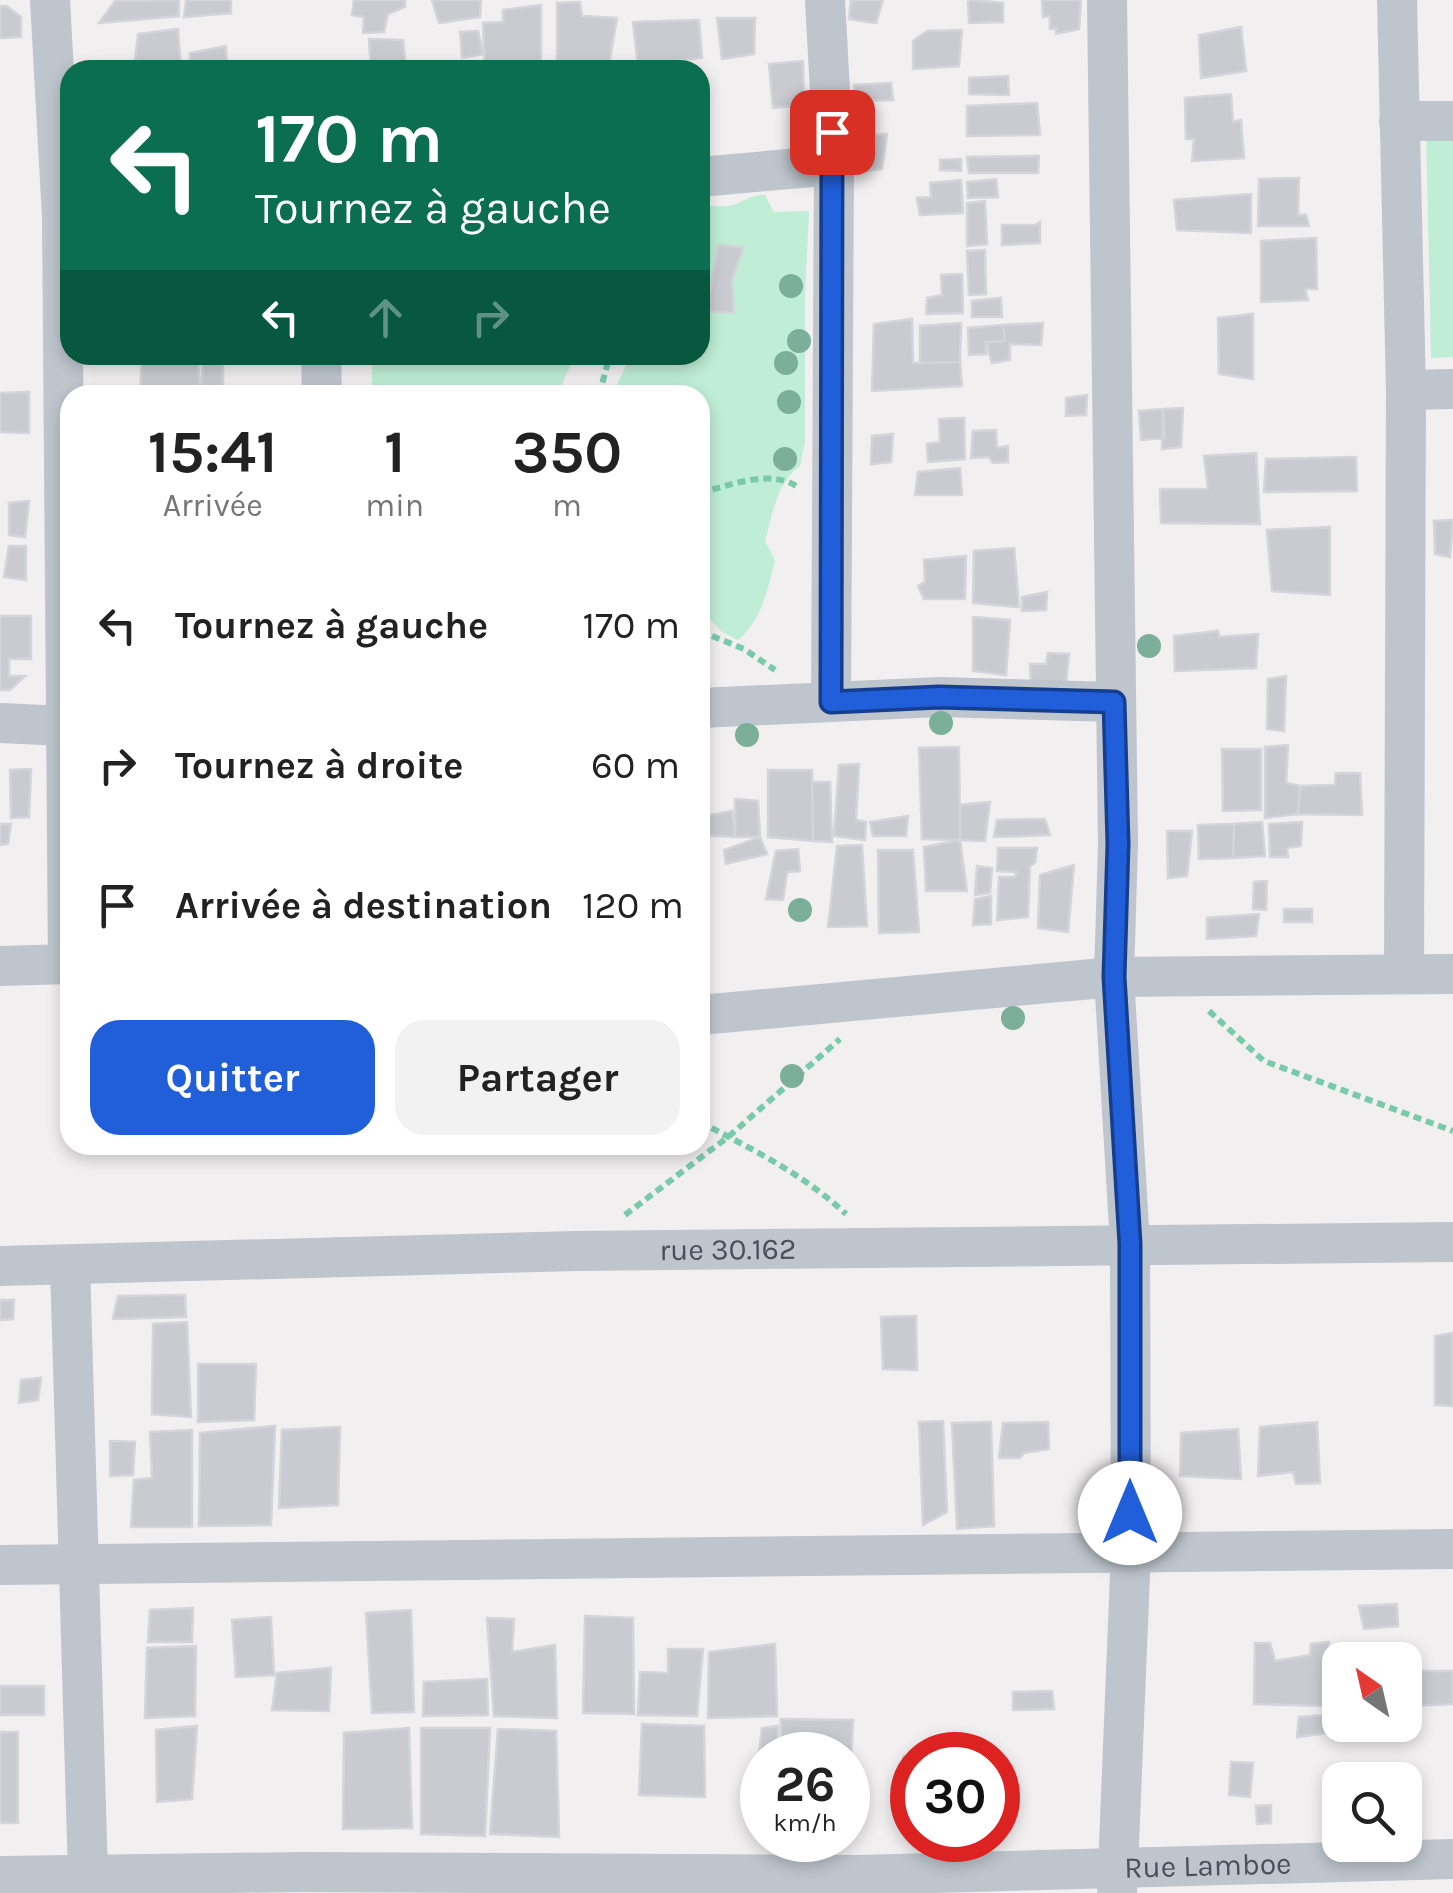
<!DOCTYPE html>
<html lang="fr">
<head>
<meta charset="utf-8">
<style>
  :root { --surface:#fff; --page:#f2f2f2; --text:#222; --muted:#767676; --accent:#215fda }
  body { margin:0; font-family:Karla,sans-serif; background:var(--page); color:var(--text); height:100vh; display:flex; flex-direction:column; font-size:38px; white-space:nowrap }
  * { box-sizing:border-box; margin:0 }
  p { font-size:32px; color:var(--muted) }
  .icon { flex:none; width:55px; height:55px; fill:none; stroke:currentColor; stroke-width:2; stroke-linecap:round; stroke-linejoin:round }
  .map { position:relative; flex:1; overflow:hidden }
  .side { position:absolute; left:60px; top:385px; width:650px; height:770px; display:flex; flex-direction:column; background:var(--surface); border-radius:30px; box-shadow:0 5px 15px #0003 }
  .side>* { flex:none }
  .top-card { position:absolute; left:60px; top:60px; width:650px; height:305px; border-radius:30px; box-shadow:0 5px 15px #0003; background:#0b6e4f; color:#fff; overflow:hidden }
  .needle { width:65px; rotate:326deg }
  .controls { position:absolute; left:1322px; top:1642px; display:grid; gap:20px }
  .controls a { display:grid; place-items:center; width:100px; height:100px; border-radius:20px; background:var(--surface); box-shadow:0 5px 15px #0003; font-size:50px }
  .speed { position:absolute; left:740px; top:1732px; display:flex; gap:20px; font-size:50px; font-weight:700; text-align:center }
  .speed>* { display:grid; place-content:center; width:130px; height:130px; border-radius:50%; background:var(--surface); box-shadow:0 5px 15px #0003; line-height:1 }
  .speed small { font-size:25px; font-weight:400 }
  .speed .limit { border:15px solid #d22; background:#fff; color:#111 }
  .pin { position:absolute; display:grid; place-items:center; width:85px; height:85px; color:#fff; margin:-42px; border-radius:20px; box-shadow:0 5px 15px #0006 }
  .me { position:absolute; width:110px; margin:-55px; rotate:0deg; stroke-linejoin:round; filter:drop-shadow(0 0 8px #0008) }
  .turn { display:flex; align-items:center; gap:35px; height:210px; padding:0 30px; font-size:45px }
  .turn .icon { width:130px; height:130px; stroke-width:2.5 }
  .turn b { display:block; font-size:70px; line-height:85px }
  .lanes { display:flex; align-items:center; height:95px; padding:0 30px; background:#0003; justify-content:center; gap:50px; direction:ltr }
  .lanes .off { opacity:.35 }
  .eta { display:flex; justify-content:space-evenly; align-items:center; height:170px; text-align:center }
  .eta b { font-size:60px; font-weight:700; line-height:70px }
  .action { display:flex; gap:20px; margin-top:auto; padding:20px 30px }
  .action a { flex:1; height:115px; border-radius:30px; background:var(--accent); color:#fff; font-size:40px; font-weight:700; line-height:115px; text-align:center }
  .action a+a { background:var(--page); color:var(--text) }
  ul { padding:0; list-style:none }
  li { display:flex; align-items:center; gap:30px; height:140px; padding:0 30px }
  li div { flex:1 }
  li b { display:block; font-size:38px }
  li em { font-style:normal }
  .map>svg:first-child { display:block }
  .green { fill:#bfedd6 }
  .building { fill:#c9cbd1; stroke:#d3d5da; stroke-width:2.5 }
  .lines { fill:none; stroke-linecap:round; stroke-linejoin:round }
  .path { stroke:#79caaa; stroke-width:6; stroke-dasharray:8 5; stroke-linecap:butt }
  .minor { stroke:#bec5cd; stroke-width:40 }
  .tree { fill:#7baf9a }
  .route-casing { stroke:#153e8e; stroke-width:25 }
  .route { stroke:#215fda; stroke-width:18 }
  .labels { text-anchor:middle; dominant-baseline:central; stroke-width:10; stroke-linejoin:round; paint-order:stroke }
  .street-label { font-size:30px; fill:#48505c; stroke:#fff }
</style>
</head>
<body>
<div class="map">
<svg width="1453" height="1893" viewBox="0 0 1453 1893">
  <rect width="100%" height="100%" fill="#f1efef"/>
  <path class="green" d="M1426,129l27,1v227l-22,1z
    M765,195l9,17 35,-1 -4,83v148l-5,24c-23,16 -28,49 -35,75l10,20c-8,30 -13,58 -37,79l-16,-8 -22,-23v-214h-88l19,-40h69v-147c11,-4 23,0 34,-3 13,-5 14,-9 31,-10z
    M372,355h203l-18,40h-185z"/>
  <path class="building" d="M179,0v16l-80,7 16,-22z
    M186,0h45v13l-47,4z
    M354,0h51v7l-17,7 -4,18 -21,1 1,-16 -12,-2z
    M432,0h49l-1,17 -41,6z
    M851,0h32l-7,23 -27,-4z
    M971,0l32,3v19l-34,1 -1,-21z
    M1042,0h39l-2,29 -23,5v-6l-6,1v-13l-7,1z
    M580,2l2,14 35,2 -8,47 -52,4v-66z
    M541,5v65h-56l-2,-47 20,-1v-12z
    M0,6h7l14,11v20l-21,1z
    M717,18h38l-1,36 -32,5z
    M699,20l3,38 -64,7 -5,-43z
    M1241,27l5,44 -45,7 -2,-43z
    M178,29l3,41h-47l4,-36z
    M962,30l-3,36 -46,3v-28l14,-10z
    M478,31l5,23 -21,4 -2,-26z
    M369,39l34,1 3,30h-35z
    M226,46l1,20 9,-2 1,6h-47v-17z
    M803,61l1,44 -31,3 -4,-44z
    M1008,76l1,19 -40,-1v-16z
    M891,83l2,17 -38,1 -1,-16z
    M703,84l5,57 -8,1v-57z
    M1231,94l2,28 8,-2 3,38 -52,3 2,-22h-8l-1,-41z
    M1037,103l3,32 -73,1v-30z
    M887,134l-5,35 -16,2v-35z
    M1039,156l-1,17h-69l-2,-16z
    M961,159v12l-21,-1v-10z
    M1299,178l-1,37h8l3,11h-51l1,-47z
    M996,179l2,18 -30,1 -1,-16z
    M961,180l2,33 -43,2 -3,-17 14,-1 -1,-14z
    M1251,194v39l-74,-3 -3,-30z
    M985,201l2,43 -20,2v-43z
    M1040,222v21l-38,2v-20h33z
    M1316,238l1,51h-12l3,11 -47,2v-61z
    M718,245l26,2 -12,33 2,33 -27,-2z
    M985,250l1,44 -17,1 -2,-44z
    M962,274l1,39 -37,1 1,-16 15,-3 -1,-20z
    M1001,298l1,19h-30v-16z
    M1253,314v65l-34,-5 -1,-56z
    M912,319l1,44 47,-1 2,24 -90,5 2,-67z
    M961,323l-1,39 -40,1v-37z
    M1043,323l-2,22 -31,-1v16l-18,3 -6,-21 19,-1 -2,-16z
    M1003,325l2,16 -19,1v12l-17,1 -1,-27z
    M142,355h55l4,40h-61z
    M203,355h20v40h-22z
    M29,392v41l-29,-1v-39z
    M1087,395l-1,20 -20,1v-18z
    M1183,408l-2,39 -19,2 1,-40z
    M1163,409l2,29 -24,2 -2,-29z
    M964,418l1,41 -37,3 -1,-18 13,-2 -1,-23z
    M996,430l1,18 11,-2v16l-15,1 -4,-6 -18,1 2,-27z
    M893,434l-2,28 -20,2 1,-28z
    M1256,453l4,71 -99,-1 -1,-34h48l-4,-33z
    M1356,457l1,34 -93,1 2,-33z
    M960,468l2,27h-47l3,-23z
    M29,501l-4,36 -16,-2v-32z
    M1453,520l-3,37 -15,-3 -1,-33z
    M1330,527v68l-58,-4 -5,-61z
    M9,546h17v34l-22,-3z
    M1014,548l5,59 -46,-4 1,-52z
    M966,556l-1,43h-41l-6,-13 7,-4 -1,-22z
    M1047,592l-1,18 -24,1v-14z
    M0,616h31v43h-22v17h16l-15,14h-10z
    M973,617l37,3 -4,55 -33,-4z
    M1218,631l1,6 39,-3 -2,34 -81,3 -1,-35z
    M1048,653l21,1 -3,30 -35,2 -1,-22h16z
    M1286,676l-2,55 -17,-2 1,-50z
    M1288,745l-2,38 14,3 -2,28 -33,4v-71z
    M959,747l1,93 -38,-1 -3,-91z
    M1222,749h39v61l-38,1z
    M859,764l-3,56 10,2 -1,18 -31,-4 5,-71z
    M31,769l-2,48 -18,1 -1,-48z
    M768,770h44l1,71 -45,-4z
    M1336,773h24l2,42 -64,-1 2,-28 35,-1z
    M812,782h18l2,60 -19,-1z
    M735,799l23,2 2,36h-25z
    M990,802l-5,39 -25,-1v-35z
    M732,811l3,26 -35,-2v-18z
    M908,816l-2,20h-33l-3,-14z
    M1045,819l5,16 -56,2 3,-17z
    M1262,822l3,34 -32,2 1,-34z
    M1302,822l-1,24 -14,2 1,9h-18l-1,-33z
    M0,824h11l-3,20 -8,1z
    M1234,824l-1,34 -34,1 -1,-34z
    M1167,831h25l-5,45 -19,2z
    M760,837l7,17 -41,10 -2,-14z
    M960,840l7,51h-41l-2,-44z
    M862,845l5,81 -39,1 9,-81z
    M998,848h39l-2,15 -5,3 -2,51 -31,3 2,-43h16l2,-5 -20,-1z
    M798,849l2,22 -13,1 -4,28 -17,-1 10,-48z
    M878,850h35l6,82 -40,1z
    M1074,865l-6,67 -30,-4 2,-53z
    M977,866l15,2 -2,25 -15,2z
    M1267,881l-1,29 -13,-1 1,-27z
    M991,896v28l-18,1 2,-26z
    M1284,909h28v13h-28z
    M1259,914l-3,22 -49,3v-21z
    M185,1295l1,22 -73,2 5,-23z
    M0,1300h14l-1,19 -13,1z
    M916,1316l1,54 -34,-1 -2,-52z
    M187,1322l4,95 -39,-3 1,-90z
    M1453,1333v73l-18,-1v-69z
    M198,1364h58l-2,56 -56,2z
    M41,1378l-3,22 -19,3 2,-23z
    M943,1421l4,91 -24,13 -4,-103z
    M991,1422l3,104 -37,3 -5,-106z
    M1048,1422l1,27 -25,4 -4,5h-21l4,-35z
    M1317,1422l3,61 -24,1 -3,-12 -35,4 2,-49z
    M275,1426l-4,99 -72,1 1,-93z
    M340,1427l-2,78 -59,3 3,-78z
    M1238,1429l3,50 -61,-3 1,-43z
    M192,1430v97h-61l3,-47 18,-2 -2,-46z
    M110,1441l25,1 -2,33 -23,1z
    M1397,1604l1,22 -34,3 -5,-23z
    M193,1608l-1,34h-44l2,-32z
    M411,1610l3,102 -42,1 -6,-100z
    M585,1616l48,2 1,96 -51,-1z
    M271,1617l3,58 -38,2 -4,-57z
    M487,1618l27,1 -2,33 43,-7 2,73 -63,-2z
    M1329,1642l-3,64 -72,-2 1,-61h15l5,18 35,-6 1,-11z
    M775,1644l2,72 -69,2 1,-66z
    M196,1646l-1,70 -50,2 2,-70z
    M668,1649h35l-6,67 -59,-1 2,-43 28,1z
    M331,1668l-2,43 -57,-1 5,-37z
    M1411,1671h42v33l-42,2z
    M487,1679l1,36 -65,1 1,-34z
    M0,1686h44v29h-44z
    M1052,1691l2,18 -41,1v-18z
    M1328,1715l1,18 -32,4 2,-20z
    M781,1719l72,1 -3,65 -2,-30h-67z
    M642,1724l62,2 1,71 -66,-2z
    M197,1726l-5,73 -35,3 -1,-72z
    M778,1726l-2,29h-14v40l-8,-1 8,-66z
    M409,1728l3,100 -69,1 1,-96z
    M421,1728h69l-5,108 -64,-2z
    M498,1729l58,2 3,106 -69,-3z
    M0,1732h18v91h-18z
    M912,1755v69h-12l4,-68z
    M1231,1762l22,1 -3,34 -21,-2z
    M1271,1805v18l-14,1 -1,-18z"/>
  <g class="lines">
    <path class="path" d="M599,395l11,-40
      M700,493c30,-8 73,-25 99,-5
      M700,631l44,18 31,21
      M1209,1011l55,50 189,70
      M700,1122c52,27 103,52 146,92
      M625,1215l103,-78 112,-98"/>
    <g class="minor">
      <path d="M50,0l12,217 6,747"/>
      <path d="M825,0l9,165 -3,537"/>
      <path d="M1107,0l11,844 -4,133 16,267 1,307 -14,342"/>
      <path d="M1397,0l9,390 -2,584"/>
      <path d="M1399,121h54"/>
      <path d="M700,177l134,-12"/>
      <path d="M321,355l1,40"/>
      <path d="M1406,390l47,-1"/>
      <path d="M700,708l239,-11 176,5"/>
      <path d="M0,723l65,3"/>
      <path d="M0,966l70,-2"/>
      <path d="M700,1015l414,-38 339,-3"/>
      <path d="M70,1265l18,610"/>
      <path id="s1" d="M0,1266l576,-15 877,-9"/>
      <path d="M0,1565l1453,-16"/>
      <path id="s2" d="M0,1876l302,-4 556,3 595,-16"/>
    </g>
  </g>
  <g class="tree">
    <circle cx="791" cy="286" r="12"/>
    <circle cx="799" cy="341" r="12"/>
    <circle cx="786" cy="363" r="12"/>
    <circle cx="789" cy="402" r="12"/>
    <circle cx="785" cy="459" r="12"/>
    <circle cx="1149" cy="646" r="12"/>
    <circle cx="941" cy="723" r="12"/>
    <circle cx="747" cy="735" r="12"/>
    <circle cx="800" cy="910" r="12"/>
    <circle cx="1013" cy="1018" r="12"/>
    <circle cx="792" cy="1076" r="12"/>
  </g>
  <g class="lines">
    <g class="route-casing">
      <path id="route" d="M832,132l-1,570 108,-5 175,5 4,142 -4,133 16,267v269"/>
    </g>
    <use href="#route" class="route"/>
  </g>
  <g class="labels">
    <g class="street-label">
      <text stroke="none"><textPath href="#s1" startOffset="728">rue 30.162</textPath></text>
      <text stroke="none"><textPath href="#s2" startOffset="1208">Rue Lamboe</textPath></text>
    </g>
  </g>
</svg>
<div class="controls">
<a><svg class="needle" viewBox="-14 -14 28 28"><path d="M0-13l5 13h-10z" fill="#e53935"/><path d="M0 13l5-13h-10z" fill="#767676"/></svg></a>
<a><svg class="icon" aria-label="search" viewBox="0 0 24 24"><circle cx="10" cy="10" r="6"/><path d="M15 15l6 6"/></svg></a>
</div>
<div class="speed"><div>26<small>km/h</small></div><div class="limit">30</div></div>
<div class="pin" style="left:832px;top:132px;background:#d93025"><svg class="icon" aria-label="arrive" viewBox="0 0 24 24"><path d="M6 21V4h12l-3 4 3 4H6"/></svg></div>
<svg class="me" style="left:1130px;top:1513px" viewBox="-20 -20 40 40"><circle r="19" fill="#fff"/><path d="M0-13L10 11 0 6-10 11z" fill="#215fda"/></svg>
<div class="top-card">
<div class="turn"><svg class="icon" aria-label="left" viewBox="0 0 24 24"><path d="M17 20v-9H6M10 6l-5 5 5 5"/></svg><div><b>170 m</b>Tournez à gauche</div></div>
<div class="lanes"><svg class="icon" aria-label="left" viewBox="0 0 24 24"><path d="M17 20v-9H6M10 6l-5 5 5 5"/></svg><svg class="icon off" aria-label="ahead" viewBox="0 0 24 24"><path d="M12 20V5M6 11l6-6 6 6"/></svg><svg class="icon off" aria-label="right" viewBox="0 0 24 24"><path d="M7 20v-9h11M14 6l5 5-5 5"/></svg></div>
</div>
<section class="side">
<div class="eta">
<div><b>15:41</b><p>Arrivée</p></div>
<div><b>1</b><p>min</p></div>
<div><b>350</b><p>m</p></div>
</div>
<ul>
<li><svg class="icon" aria-label="left" viewBox="0 0 24 24"><path d="M17 20v-9H6M10 6l-5 5 5 5"/></svg><div><b>Tournez à gauche</b></div><em>170 m</em></li>
<li><svg class="icon" aria-label="right" viewBox="0 0 24 24"><path d="M7 20v-9h11M14 6l5 5-5 5"/></svg><div><b>Tournez à droite</b></div><em>60 m</em></li>
<li><svg class="icon" aria-label="arrive" viewBox="0 0 24 24"><path d="M6 21V4h12l-3 4 3 4H6"/></svg><div><b>Arrivée à destination</b></div><em>120 m</em></li>
</ul>
<div class="action"><a>Quitter</a><a>Partager</a></div>
</section>
</div>
</body>
</html>
